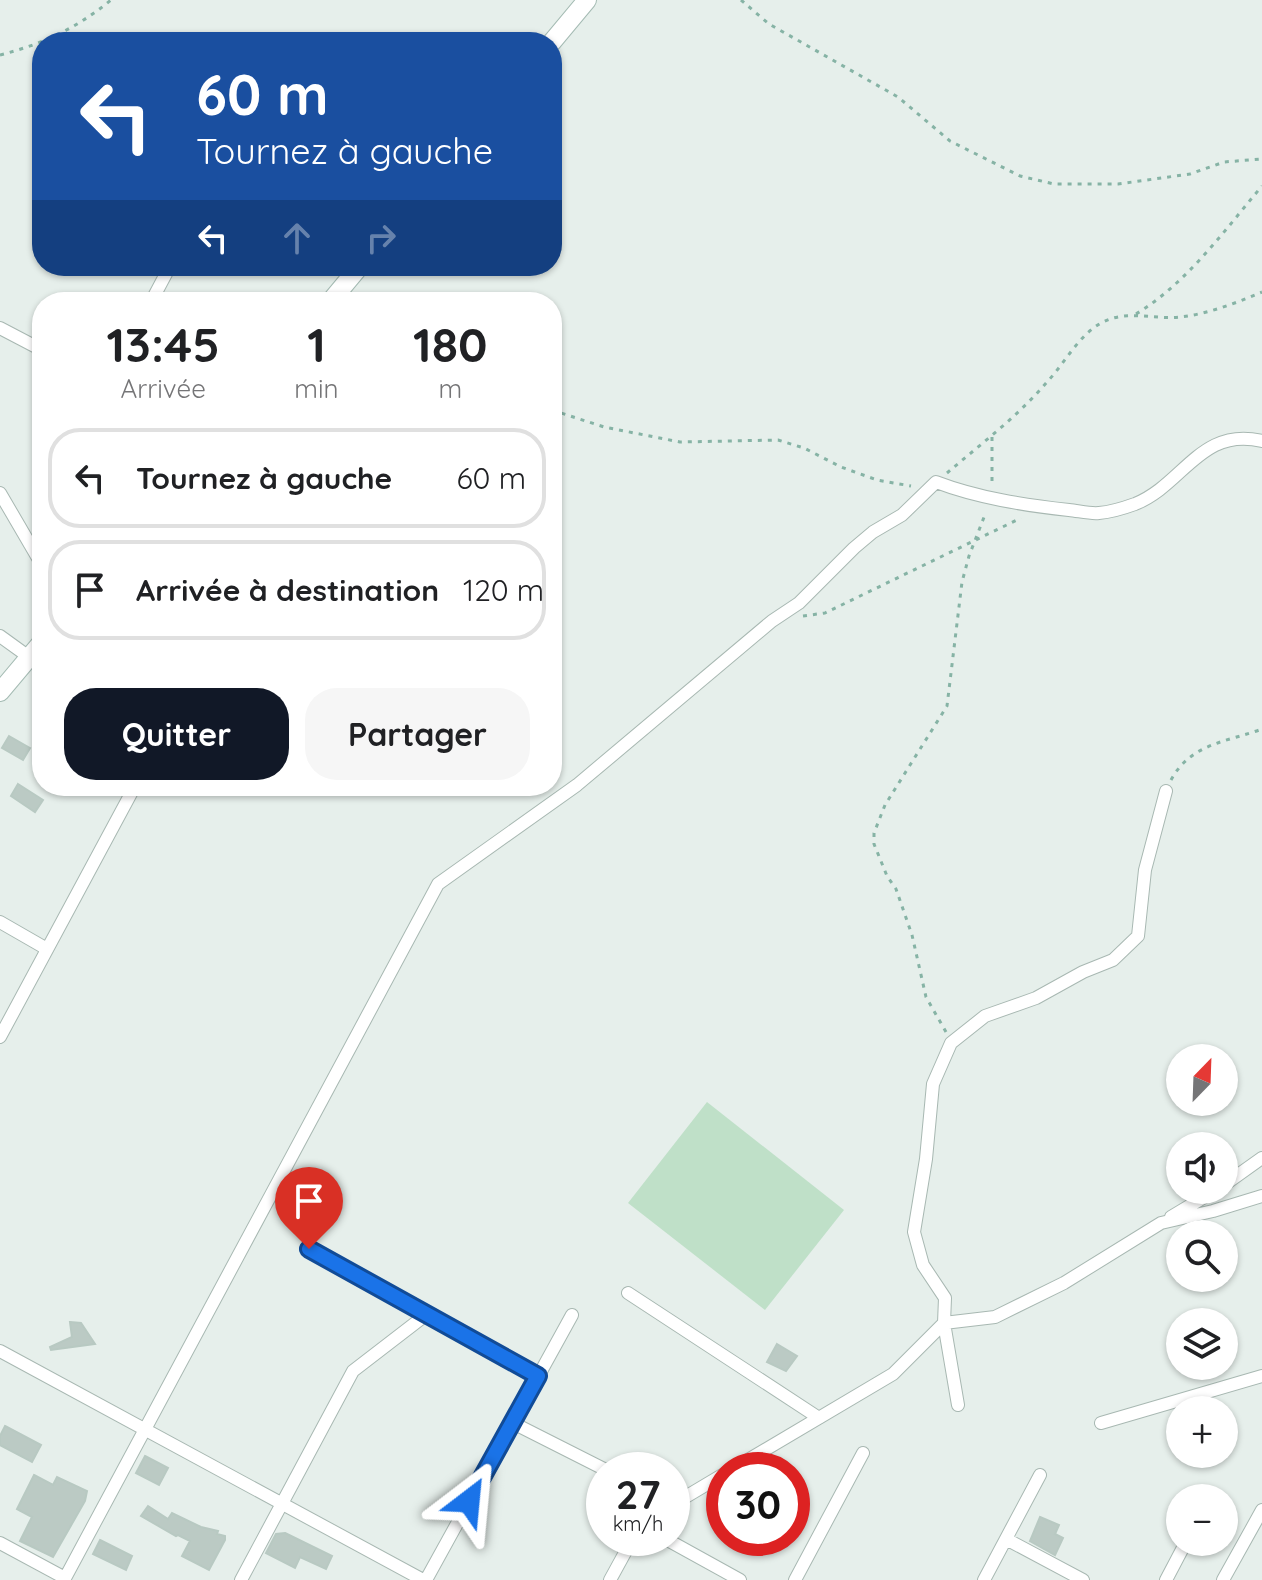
<!DOCTYPE html>
<html lang="fr">
<head>
<meta charset="utf-8">
<style>
  :root { --surface:#fff; --page:#f6f6f6; --text:#202124; --muted:#757577; --line:#e0e0e0; --accent:#111827 }
  body { margin:0; font-family:Quicksand,sans-serif; background:var(--page); color:var(--text); height:100vh; display:flex; flex-direction:column; font-size:30px; white-space:nowrap }
  * { box-sizing:border-box; margin:0 }
  p { font-size:26px; color:var(--muted) }
  .icon { flex:none; width:44px; height:44px; fill:none; stroke:currentColor; stroke-width:2; stroke-linecap:round; stroke-linejoin:round }
  .map { position:relative; flex:1; overflow:hidden }
  .sheet { position:absolute; left:32px; top:292px; width:530px; height:504px; display:flex; flex-direction:column; background:var(--surface); border-radius:32px; box-shadow:0 2px 6px #0004 }
  .sheet>* { flex:none }
  .hud { position:absolute; left:32px; top:32px; width:530px; height:244px; border-radius:32px; box-shadow:0 2px 6px #0004; background:#1a4fa0; color:#fff; overflow:hidden }
  .needle { width:52px; rotate:23deg }
  .controls { position:absolute; left:1166px; top:1044px; display:grid; gap:16px }
  .controls a { display:grid; place-items:center; width:72px; height:72px; border-radius:50%; background:var(--surface); box-shadow:0 2px 6px #0004; font-size:40px }
  .speed { position:absolute; left:586px; top:1452px; display:flex; gap:16px; font-size:40px; font-weight:700; text-align:center }
  .speed>* { display:grid; place-content:center; width:104px; height:104px; border-radius:50%; background:var(--surface); box-shadow:0 2px 6px #0004; line-height:1 }
  .speed small { font-size:20px; font-weight:400 }
  .speed .limit { border:12px solid #d22; background:#fff; color:#111 }
  .pin { position:absolute; display:grid; place-items:center; width:68px; height:68px; color:#fff; margin:-82px -34px; border-radius:50% 50% 50% 0; rotate:-45deg; box-shadow:0 0 8px #0007 }
  .pin .icon { rotate:45deg }
  .me { position:absolute; width:88px; margin:-44px; rotate:29deg; stroke-linejoin:round; filter:drop-shadow(0 0 6px #0008) }
  .turn { display:flex; align-items:center; gap:28px; height:168px; padding:0 32px; font-size:36px }
  .turn .icon { width:104px; height:104px; stroke-width:2.5 }
  .turn b { display:block; font-size:56px; line-height:68px }
  .lanes { display:flex; align-items:center; height:76px; padding:0 32px; background:#0003; justify-content:center; gap:40px; direction:ltr }
  .lanes .off { opacity:.35 }
  .eta { display:flex; justify-content:space-evenly; align-items:center; height:136px; text-align:center }
  .eta b { font-size:48px; font-weight:800; line-height:56px }
  .button { display:flex; gap:16px; margin-top:auto; padding:16px 32px }
  .button a { flex:1; height:92px; border-radius:32px; background:var(--accent); color:#fff; font-size:32px; font-weight:800; line-height:92px; text-align:center }
  .button a+a { background:var(--page); color:var(--text) }
  ul { padding:0; list-style:none }
  li { display:flex; align-items:center; gap:24px; height:100px; margin:0 16px 12px; padding:0 16px; border:4px solid var(--line); border-radius:32px }
  li div { flex:1 }
  li b { display:block; font-size:30px }
  li em { font-style:normal }
  .map>svg:first-child { display:block }
  .green { fill:#bfe0c8 }
  .building { fill:#bbcac4; stroke:#b8c9c2; stroke-width:2 }
  .lines { fill:none; stroke-linecap:round; stroke-linejoin:round }
  .street-casing { stroke:#a8b8b2; stroke-width:14 }
  .secondary-casing { stroke:#a4bbb3; stroke-width:20 }
  .path { stroke:#86b3a5; stroke-width:3; stroke-dasharray:4 6; stroke-linecap:butt }
  .street { stroke:#fff; stroke-width:12 }
  .secondary { stroke:#fff; stroke-width:18 }
  .route-casing { stroke:#114b97; stroke-width:20 }
  .route { stroke:#1a73e8; stroke-width:14 }
</style>
</head>
<body>
<div class="map">
<svg width="1262" height="1580" viewBox="0 0 1262 1580">
  <rect width="100%" height="100%" fill="#e6efeb"/>
  <path class="green" d="M707,1102l137,108 -79,100 -137,-107z"/>
  <path class="building" d="M9,736l21,12 -7,12 -21,-12z
    M18,784l25,16 -8,12 -24,-16z
    M70,1322l11,1 14,21 -44,6 -1,-3 22,-10z
    M777,1344l20,12 -11,15 -19,-9z
    M5,1426l36,19 -9,17 -32,-17v-9z
    M145,1456l23,12 -9,17 -23,-12z
    M34,1475l19,10 4,-8 30,14 -2,10 -32,56 -33,-16 12,-24 -15,-8z
    M148,1506l20,13 4,-6 29,14 17,4 -1,3 8,2v4l-16,30 -27,-14 8,-15 -12,-6 -2,1 -35,-20z
    M1040,1517l19,8 -4,9 8,4 -8,17 -25,-14z
    M285,1533l47,23 -6,13 -26,-12 -5,11 -29,-15 10,-19z
    M100,1540l32,16 -6,14 -33,-16z"/>
  <g class="lines">
    <g class="street-casing">
      <path id="street" d="M151,302l17,-32
        M0,328l42,22
        M0,493l42,72
        M0,636l29,21
        M0,922l47,27
        M0,1037l135,-251
        M1224,1185l38,-27
        M1171,1217l45,-27
        M309,1249l229,127
        M628,1293l191,125
        M0,1351l423,229
        M958,1405l-14,-82 1,-25 -22,-33 -9,-33 12,-73 7,-75 18,-41 34,-27 51,-18 47,-26 30,-12 25,-24 7,-66 21,-79
        M513,1423l93,47
        M1101,1423l161,-47
        M731,1470l162,-96 51,-51 51,-6 69,-34 97,-60 52,-12 49,-15
        M672,1505l52,-31
        M664,1538l76,42
        M1006,1539l77,41
        M0,1543l65,35
        M64,1580l374,-696 139,-99 195,-164 27,-18 55,-55 19,-16 29,-17 34,-33c42,16 88,23 133,28 10,1 21,4 30,3 12,-1 25,-5 36,-9 48,-19 66,-78 127,-63
        M241,1580l112,-209 74,-57
        M426,1580l146,-265
        M610,1580l23,-42
        M795,1580l68,-127
        M984,1580l56,-105
        M1166,1580l20,-38
        M1223,1580l39,-70"/>
    </g>
    <g class="secondary-casing">
      <path id="secondary" d="M552,42l35,-42
        M330,302l30,-36
        M0,692l42,-50"/>
    </g>
    <path class="path" d="M741,0l28,24 129,73 52,44 70,35 34,8h64l72,-10 34,-12 38,-3
      M0,55c43,-11 77,-27 111,-55
      M1136,314c51,-31 88,-83 126,-128
      M552,410l52,17 76,15 98,-2 26,8 37,19 36,13 34,6
      M992,437v48
      M947,473c34,-29 71,-57 100,-91 18,-19 31,-46 54,-59 25,-14 53,-3 79,-6 28,-3 56,-14 82,-25
      M803,616l22,-3 196,-95
      M1171,780c20,-37 56,-38 91,-51
      M946,1032l-20,-35 -14,-62 -16,-46 -9,-13 -13,-32v-11l11,-28 62,-99 15,-124 7,-26 17,-44"/>
    <use href="#street" class="street"/>
    <use href="#secondary" class="secondary"/>
  </g>
  <g class="lines">
    <g class="route-casing">
      <path id="route" d="M309,1249l229,127 -69,125"/>
    </g>
    <use href="#route" class="route"/>
  </g>
</svg>
<div class="controls">
<a><svg class="needle" viewBox="-14 -14 28 28"><path d="M0-13l5 13h-10z" fill="#e53935"/><path d="M0 13l5-13h-10z" fill="#757577"/></svg></a>
<a><svg class="icon" aria-label="sound" viewBox="0 0 24 24"><path d="M4 9h4l5-4v14l-5-4H4zM17 9q2 3 0 6"/></svg></a>
<a><svg class="icon" aria-label="search" viewBox="0 0 24 24"><circle cx="10" cy="10" r="6"/><path d="M15 15l6 6"/></svg></a>
<a><svg class="icon" aria-label="layers" viewBox="0 0 24 24"><path d="M12 4l9 5-9 5-9-5zM3 14l9 5 9-5"/></svg></a>
<a>+</a>
<a>−</a>
</div>
<div class="speed"><div>27<small>km/h</small></div><div class="limit">30</div></div>
<div class="pin" style="left:309px;top:1249px;background:#d93025"><svg class="icon" aria-label="arrive" viewBox="0 0 24 24"><path d="M6 21V4h12l-3 4 3 4H6"/></svg></div>
<svg class="me" style="left:469px;top:1501px" viewBox="-20 -20 40 40"><path d="M0-17L14 15 0 8-14 15z" fill="#1a73e8" stroke="#fff" stroke-width="4"/></svg>
<div class="hud">
<div class="turn"><svg class="icon" aria-label="left" viewBox="0 0 24 24"><path d="M17 20v-9H6M10 6l-5 5 5 5"/></svg><div><b>60 m</b>Tournez à gauche</div></div>
<div class="lanes"><svg class="icon" aria-label="left" viewBox="0 0 24 24"><path d="M17 20v-9H6M10 6l-5 5 5 5"/></svg><svg class="icon off" aria-label="ahead" viewBox="0 0 24 24"><path d="M12 20V5M6 11l6-6 6 6"/></svg><svg class="icon off" aria-label="right" viewBox="0 0 24 24"><path d="M7 20v-9h11M14 6l5 5-5 5"/></svg></div>
</div>
<section class="sheet">
<div class="eta">
<div><b>13:45</b><p>Arrivée</p></div>
<div><b>1</b><p>min</p></div>
<div><b>180</b><p>m</p></div>
</div>
<ul>
<li><svg class="icon" aria-label="left" viewBox="0 0 24 24"><path d="M17 20v-9H6M10 6l-5 5 5 5"/></svg><div><b>Tournez à gauche</b></div><em>60 m</em></li>
<li><svg class="icon" aria-label="arrive" viewBox="0 0 24 24"><path d="M6 21V4h12l-3 4 3 4H6"/></svg><div><b>Arrivée à destination</b></div><em>120 m</em></li>
</ul>
<div class="button"><a>Quitter</a><a>Partager</a></div>
</section>
</div>
</body>
</html>
